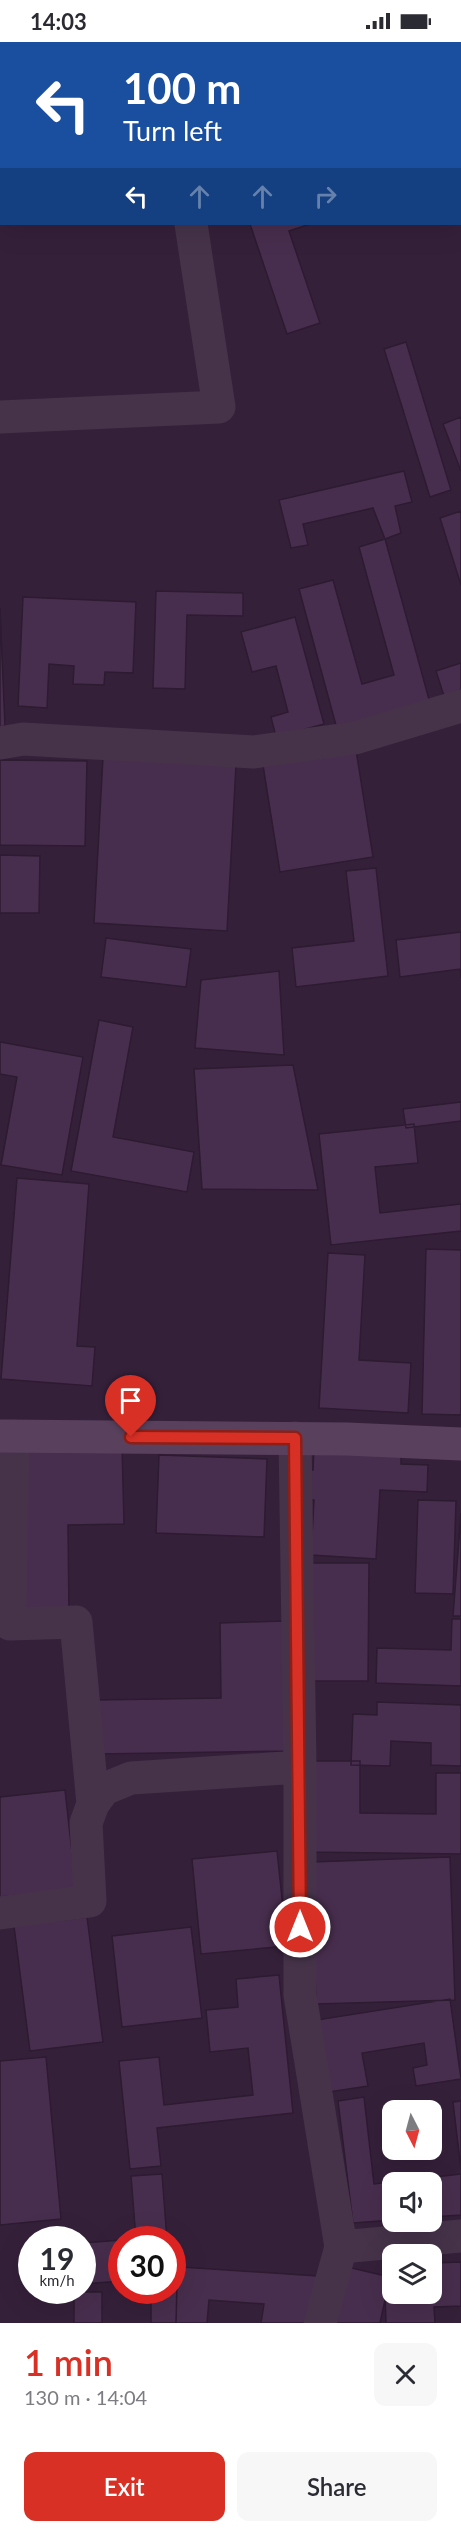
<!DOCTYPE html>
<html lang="en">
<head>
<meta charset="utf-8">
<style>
  :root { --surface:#fff; --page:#f7f7f7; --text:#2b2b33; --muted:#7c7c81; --accent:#d93025 }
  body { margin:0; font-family:Lato,sans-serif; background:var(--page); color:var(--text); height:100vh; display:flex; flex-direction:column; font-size:22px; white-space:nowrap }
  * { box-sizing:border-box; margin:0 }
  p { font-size:20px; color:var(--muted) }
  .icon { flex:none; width:33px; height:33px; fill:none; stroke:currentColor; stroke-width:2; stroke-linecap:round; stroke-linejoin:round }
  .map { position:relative; height:2281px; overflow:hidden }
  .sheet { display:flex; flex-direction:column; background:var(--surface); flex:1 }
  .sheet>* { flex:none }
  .top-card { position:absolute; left:0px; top:0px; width:462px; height:183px; box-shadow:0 6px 24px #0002; background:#1a4fa0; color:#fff; overflow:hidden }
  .needle { width:39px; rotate:174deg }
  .controls { position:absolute; left:382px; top:2058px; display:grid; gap:12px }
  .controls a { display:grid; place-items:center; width:60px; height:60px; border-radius:12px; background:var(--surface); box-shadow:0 6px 24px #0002; font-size:30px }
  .speed { position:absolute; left:18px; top:2184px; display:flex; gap:12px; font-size:30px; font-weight:700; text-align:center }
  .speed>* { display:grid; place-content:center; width:78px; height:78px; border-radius:50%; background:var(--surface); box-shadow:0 6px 24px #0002; line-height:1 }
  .speed small { font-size:15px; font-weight:400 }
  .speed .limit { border:9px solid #d22; background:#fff; color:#111 }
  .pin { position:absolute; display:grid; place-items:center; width:51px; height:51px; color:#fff; margin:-62px -26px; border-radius:50% 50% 50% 0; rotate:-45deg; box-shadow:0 0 6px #0007 }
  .pin .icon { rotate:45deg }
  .me { position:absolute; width:66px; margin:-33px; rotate:0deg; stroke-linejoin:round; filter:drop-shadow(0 0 4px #0008) }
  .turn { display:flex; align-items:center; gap:21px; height:126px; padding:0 24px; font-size:27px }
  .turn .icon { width:78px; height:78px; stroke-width:2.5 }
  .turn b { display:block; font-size:42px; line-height:51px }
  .lanes { display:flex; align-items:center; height:57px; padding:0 24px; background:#0003; justify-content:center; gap:30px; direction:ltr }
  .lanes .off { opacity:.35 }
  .round { display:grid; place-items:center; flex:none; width:63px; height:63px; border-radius:12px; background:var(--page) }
  .headline { display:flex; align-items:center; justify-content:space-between; height:102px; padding:0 24px }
  h1 { font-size:36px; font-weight:600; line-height:45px; color:var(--accent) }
  .primary-button { display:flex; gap:12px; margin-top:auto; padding:12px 24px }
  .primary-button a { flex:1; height:69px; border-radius:12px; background:var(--accent); color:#fff; font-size:24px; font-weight:600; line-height:69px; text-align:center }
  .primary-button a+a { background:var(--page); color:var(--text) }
  .status { display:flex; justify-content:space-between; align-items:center; height:42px; padding:0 30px; background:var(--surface); direction:ltr }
  .status svg { height:16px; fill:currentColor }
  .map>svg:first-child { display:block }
  .building { fill:#482e4e; stroke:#2d1b31; stroke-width:1.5 }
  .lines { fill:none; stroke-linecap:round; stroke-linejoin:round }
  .street { stroke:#46334a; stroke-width:33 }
  .secondary { stroke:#59415e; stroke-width:33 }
  .route-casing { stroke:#8d1f18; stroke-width:15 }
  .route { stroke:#d93025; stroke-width:10 }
</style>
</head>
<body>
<div class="status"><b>14:03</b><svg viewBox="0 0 49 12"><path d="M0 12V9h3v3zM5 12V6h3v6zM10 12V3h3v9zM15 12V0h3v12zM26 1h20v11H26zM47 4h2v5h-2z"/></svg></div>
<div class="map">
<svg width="461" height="2281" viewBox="0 0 461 2281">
  <rect width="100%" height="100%" fill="#35203a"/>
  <path class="building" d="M0,0h52v2h-50v20z
    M82,0h66v2h-66z
    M235,0h76l1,2h-82z
    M250,182h60l-21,7 31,92 -33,11z
    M406,300l45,148 -21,7 -46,-148z
    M461,375v54l-18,-47z
    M404,429l8,31 -17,4 6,27 -16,6 -12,-31 -70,16 5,21 -17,3 -12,-48z
    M461,469v74l-21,-67z
    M385,497l45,164 -93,26 -38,-140 34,-9 29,104 32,-9 -35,-128z
    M156,549l87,2v23l-56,-1 -2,74 -32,-1z
    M23,555l113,5 -3,71 -28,-1 -1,13 -31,-1 1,-18 -25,-2 -2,44 -29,-2z
    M0,566l5,118 -5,1z
    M295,575l29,107 -48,13 -5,-20 17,-5 -12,-46 -24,6 -11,-40z
    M461,621v27l-17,6 -8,-25z
    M356,708l17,107 -93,15 -17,-107z
    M103,715l133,8 -9,166 -133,-8z
    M0,718l87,1 -2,85 -85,-1z
    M0,813l40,1 -1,57h-39z
    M376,826l12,108 -92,11 -4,-39 62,-7 -8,-70z
    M461,890v46l-1,-9 -60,8 -4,-37z
    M106,896l85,11 -5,38 -85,-10z
    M279,929l5,84 -89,-7 6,-68z
    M99,978l34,7 -20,110 81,15 -7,40 -116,-21z
    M0,1000l83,15 -21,118 -61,-10 16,-88 -17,-3z
    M293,1023l25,125 -116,-1 -8,-120z
    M461,1060v19l-55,7 -3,-19z
    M414,1082l4,39 -43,4 5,46 81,-9v27l-130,14 -12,-111z
    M17,1136l72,6 -12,162 18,1 -3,39 -91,-7z
    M426,1207l35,1v165l-39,-1z
    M328,1211l37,2 -6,105 52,3 -3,50 -89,-5z
    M122,1403l2,79 -56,1 1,88 -45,1 -3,-167z
    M314,1406l87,5v11l27,1 -1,27 -47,-2 -4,69 -65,-4 3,-55h-13l2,-30h10z
    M159,1413l108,4 -3,78 -108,-4z
    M418,1458l38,1 -3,93 -38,-1z
    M461,1471v103h-8z
    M312,1521h57l-1,118h-56z
    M452,1577h9v67l-85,-3 1,-35 74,2z
    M283,1579l2,130 -188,3 -1,-54 125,-2 -1,-75z
    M377,1660l84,3v61l-30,-1v-22l-40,-2 -1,25 -39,-1 2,-51 24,1z
    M309,1719h51v52l76,1v-41h25v81l-153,-2z
    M65,1748l11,99 -76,8v-100z
    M277,1809l10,95 -86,8 -9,-95z
    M450,1815l5,143 -139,4 -4,-142z
    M87,1875l16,125 -73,9 -16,-125z
    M191,1885l11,91 -80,9 -10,-91z
    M279,1933l14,138 -136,15 4,38 -31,3 -11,-108 40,-4 5,48 89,-10 -5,-47 -38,4 -4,-42 32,-3 -2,-28z
    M450,1957l11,80 -45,7 -3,-18 14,-3 -3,-22 -62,10 6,33 -46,7 -12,-72z
    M46,2015l15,162 -61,6v-164z
    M364,2055l10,87 87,-10v41l-29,2v-35h-39v38l-40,3 -15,-122z
    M461,2059v69l-8,-68z
    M162,2132l5,66h-43l12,-1 -5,-63z
    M122,2198v41l-40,3v-41z
    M461,2220v44l-27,1 1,16h-49l-2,-59h9v30h39v-31z
    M343,2224l47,11 -10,46h-50z
    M181,2225l137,9 -14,47h-43l3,-19 -55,-4 -2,23h-31l1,-38z
    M172,2243h5l-1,38h-25v-33h21z
    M74,2250h28v31h-28z"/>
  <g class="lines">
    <path class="street" d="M166,0l1,2
      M0,117h2
      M0,375l219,-10 -28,-183
      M0,701l23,-4 231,13 101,-14 106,-32
      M13,1394l-3,188 66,-2 17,182
      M295,1396l5,329
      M0,1871l90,-12 -4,-78 7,-19 11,-15 27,-11 169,-11v228l41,252
      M320,2281l21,-76 120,-11"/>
    <path class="secondary" d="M0,1394l347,3 114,5"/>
  </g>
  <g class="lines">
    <g class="route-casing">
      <path id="route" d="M131,1395l164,1 5,489"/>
    </g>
    <use href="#route" class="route"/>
  </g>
</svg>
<div class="controls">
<a><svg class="needle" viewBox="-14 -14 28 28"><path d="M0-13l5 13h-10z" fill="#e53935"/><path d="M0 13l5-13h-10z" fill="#7c7c81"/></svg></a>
<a><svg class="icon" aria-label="sound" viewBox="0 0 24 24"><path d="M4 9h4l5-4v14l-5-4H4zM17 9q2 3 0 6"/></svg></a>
<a><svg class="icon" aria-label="layers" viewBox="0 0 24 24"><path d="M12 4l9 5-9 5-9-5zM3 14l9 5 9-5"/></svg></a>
</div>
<div class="speed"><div>19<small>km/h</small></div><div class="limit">30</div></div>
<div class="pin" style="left:131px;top:1395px;background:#d93025"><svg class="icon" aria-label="arrive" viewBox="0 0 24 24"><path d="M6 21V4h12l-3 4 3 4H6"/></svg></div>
<svg class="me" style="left:300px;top:1885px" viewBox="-20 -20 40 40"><circle r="17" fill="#d93025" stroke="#fff" stroke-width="3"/><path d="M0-11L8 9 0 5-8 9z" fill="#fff"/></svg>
<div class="top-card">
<div class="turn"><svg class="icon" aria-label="left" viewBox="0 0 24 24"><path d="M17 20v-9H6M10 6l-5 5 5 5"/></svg><div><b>100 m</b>Turn left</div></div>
<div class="lanes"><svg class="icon" aria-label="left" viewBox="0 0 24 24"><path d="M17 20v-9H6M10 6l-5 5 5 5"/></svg><svg class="icon off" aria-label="ahead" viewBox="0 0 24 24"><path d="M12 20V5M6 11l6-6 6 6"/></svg><svg class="icon off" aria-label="ahead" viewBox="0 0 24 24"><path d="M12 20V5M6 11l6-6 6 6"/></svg><svg class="icon off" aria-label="right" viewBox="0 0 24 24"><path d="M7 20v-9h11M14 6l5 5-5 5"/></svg></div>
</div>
</div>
<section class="sheet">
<div class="headline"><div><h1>1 min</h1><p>130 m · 14:04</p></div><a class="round"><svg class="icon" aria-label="close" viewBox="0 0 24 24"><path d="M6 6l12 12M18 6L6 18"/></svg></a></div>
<div class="primary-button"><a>Exit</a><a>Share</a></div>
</section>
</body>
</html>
